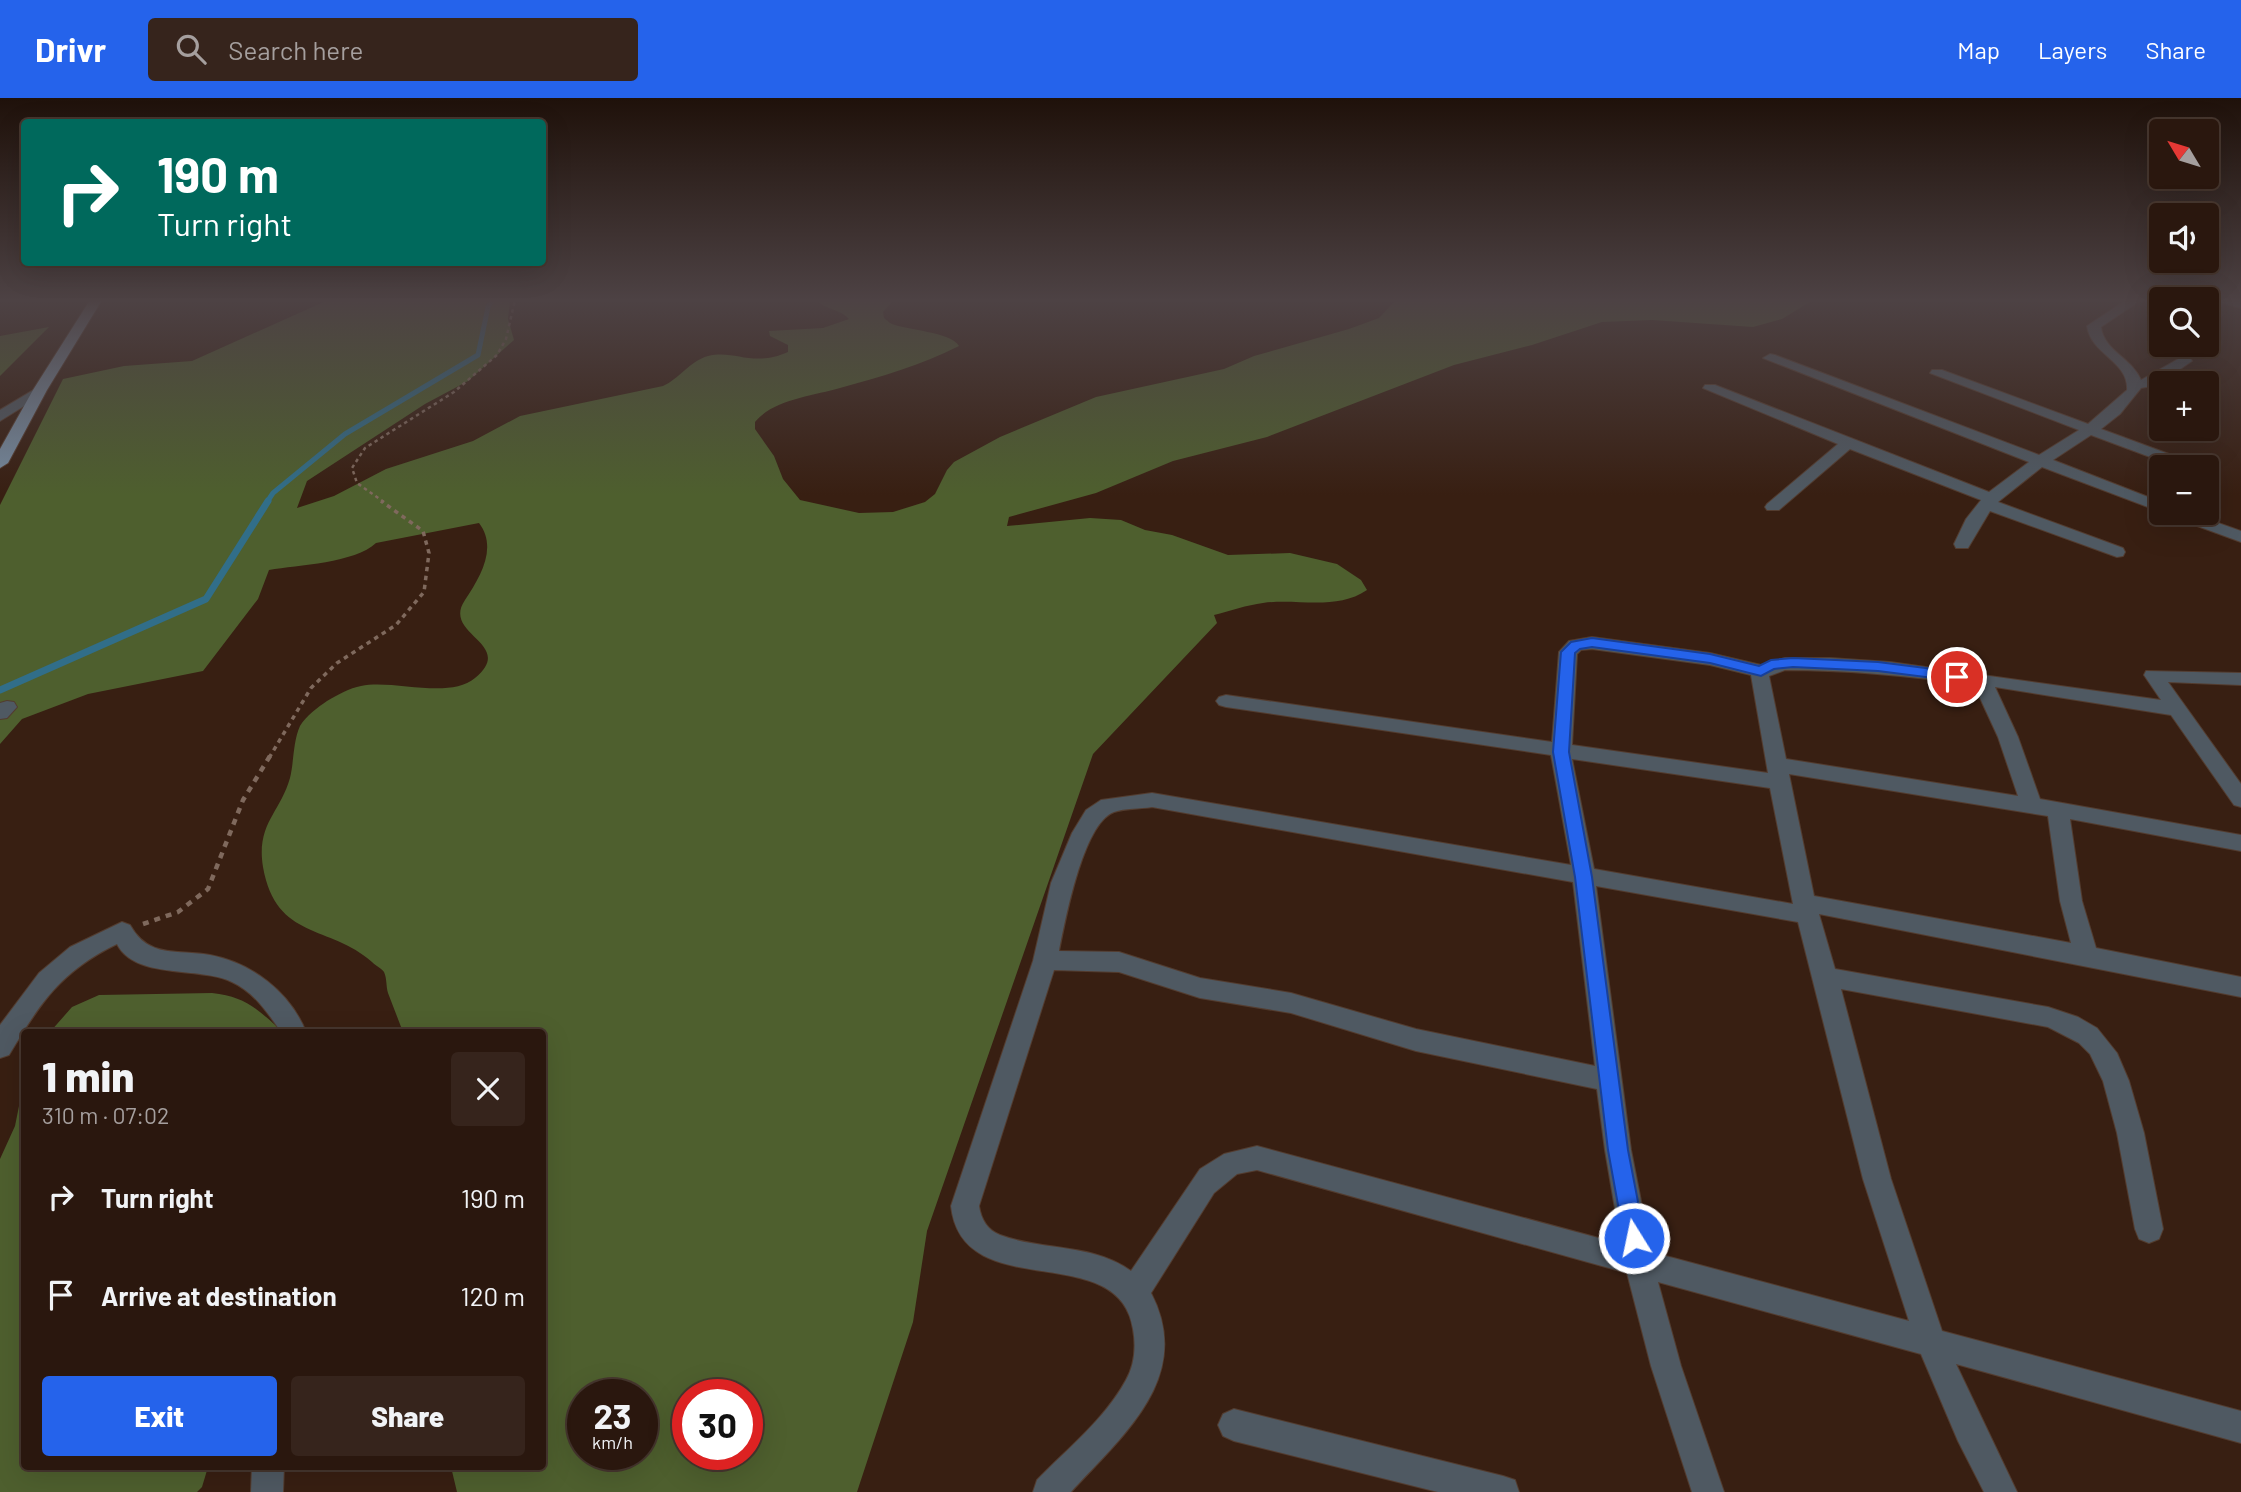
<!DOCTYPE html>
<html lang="en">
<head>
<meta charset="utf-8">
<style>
  :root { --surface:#2a170e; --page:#36241c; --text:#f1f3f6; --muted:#a59f9e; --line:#46362e; --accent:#2563eb }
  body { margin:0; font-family:Barlow,sans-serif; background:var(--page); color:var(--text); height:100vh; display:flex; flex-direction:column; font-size:26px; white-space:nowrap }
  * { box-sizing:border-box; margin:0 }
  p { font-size:23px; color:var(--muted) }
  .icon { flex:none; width:38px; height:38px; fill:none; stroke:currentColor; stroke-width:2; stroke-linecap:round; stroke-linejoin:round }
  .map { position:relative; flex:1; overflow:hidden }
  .sheet { position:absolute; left:21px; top:931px; width:525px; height:441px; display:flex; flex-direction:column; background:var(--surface); border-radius:7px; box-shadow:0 7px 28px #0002,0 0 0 2px var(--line) }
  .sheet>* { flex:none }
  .top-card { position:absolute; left:21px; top:21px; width:525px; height:147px; border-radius:7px; box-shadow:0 7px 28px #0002,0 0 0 2px var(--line); background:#00695c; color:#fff; overflow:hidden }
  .needle { width:46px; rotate:308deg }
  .controls { position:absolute; left:2149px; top:21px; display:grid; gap:14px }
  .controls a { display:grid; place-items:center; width:70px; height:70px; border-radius:7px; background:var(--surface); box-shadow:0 7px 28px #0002,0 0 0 2px var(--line); font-size:35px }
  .speed { position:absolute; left:567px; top:1281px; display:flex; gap:14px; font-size:35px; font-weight:700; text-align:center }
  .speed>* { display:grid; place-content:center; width:91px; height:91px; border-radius:50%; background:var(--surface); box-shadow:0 7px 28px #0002,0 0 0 2px var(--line); line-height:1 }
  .speed small { font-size:18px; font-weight:400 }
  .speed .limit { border:10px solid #d22; background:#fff; color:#111 }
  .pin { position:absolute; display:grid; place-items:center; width:60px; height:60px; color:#fff; margin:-30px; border:4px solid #fff; border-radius:50%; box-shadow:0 2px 7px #0007 }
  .me { position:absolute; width:77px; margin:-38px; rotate:350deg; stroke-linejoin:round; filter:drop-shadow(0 0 5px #0008) }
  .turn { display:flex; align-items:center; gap:24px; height:147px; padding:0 21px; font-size:32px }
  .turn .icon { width:91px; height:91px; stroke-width:2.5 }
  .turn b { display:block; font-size:49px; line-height:60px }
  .round { display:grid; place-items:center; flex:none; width:74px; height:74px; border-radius:7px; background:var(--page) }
  .overview { display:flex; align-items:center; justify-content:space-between; height:119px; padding:0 21px }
  h1 { font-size:42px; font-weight:800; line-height:52px }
  .button { display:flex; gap:14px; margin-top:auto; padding:14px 21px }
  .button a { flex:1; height:80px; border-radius:7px; background:var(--accent); color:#fff; font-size:28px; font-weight:800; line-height:80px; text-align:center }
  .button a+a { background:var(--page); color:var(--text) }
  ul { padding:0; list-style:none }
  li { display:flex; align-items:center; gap:21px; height:98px; padding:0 21px }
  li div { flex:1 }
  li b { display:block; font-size:26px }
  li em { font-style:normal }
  header { display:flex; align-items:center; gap:42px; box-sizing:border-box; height:98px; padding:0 35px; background:var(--accent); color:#fff }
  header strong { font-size:33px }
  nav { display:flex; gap:38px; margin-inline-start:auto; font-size:24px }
  .search { width:490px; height:63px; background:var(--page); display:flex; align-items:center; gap:18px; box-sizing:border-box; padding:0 24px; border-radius:7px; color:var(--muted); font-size:26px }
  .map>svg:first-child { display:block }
  .forest { fill:#4e5f2e; fill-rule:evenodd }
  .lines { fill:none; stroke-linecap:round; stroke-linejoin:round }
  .stream-far1 { stroke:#316e89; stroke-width:5 }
  .stream { stroke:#316e89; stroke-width:7 }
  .street-casing { stroke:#533c2f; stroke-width:2 }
  .primary-casing { stroke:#533c2f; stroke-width:2 }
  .path-far2 { stroke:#7f695d; stroke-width:2.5; stroke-dasharray:3.5 3.5; stroke-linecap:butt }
  .path-far1 { stroke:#7f695d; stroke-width:3.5; stroke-dasharray:4.5 4.5; stroke-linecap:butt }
  .path { stroke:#7f695d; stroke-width:4.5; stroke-dasharray:6 6; stroke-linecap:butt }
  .street { fill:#4f5962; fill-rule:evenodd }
  .primary { fill:#768a9e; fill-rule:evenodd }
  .route { fill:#2563eb; stroke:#184099; stroke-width:2 }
</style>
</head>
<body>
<header>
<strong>Drivr</strong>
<div class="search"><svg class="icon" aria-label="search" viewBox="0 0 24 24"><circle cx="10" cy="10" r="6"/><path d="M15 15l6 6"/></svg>Search here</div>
<nav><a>Map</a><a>Layers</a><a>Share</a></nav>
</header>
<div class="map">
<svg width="2241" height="1394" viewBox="0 0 2241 1394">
  <rect width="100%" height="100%" fill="#381f12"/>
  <path class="forest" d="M328,202h182l-2,19 6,21 -46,41 -43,23 -118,77 -10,27 37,-12 52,-27 87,-28 47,-25 143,-30c16,-7 27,-25 45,-30 27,-7 44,12 80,-4v-7l-18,-9 -1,-5 54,-3 26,-9c-8,-10 -24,-9 -33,-19h78l-11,12 1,6 6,5c17,8 60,8 69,23 -37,19 -79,31 -119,42 -27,8 -66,11 -85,34v7l19,27 9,23 17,21 59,13 34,-1 32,-10 10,-8 12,-24 7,-8 46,-25 96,-40 128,-28 30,-13 95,-27 30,-11 17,-18h417l-31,19 -29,8 -101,-7 -50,2 -70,23 -78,20 -187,72 -94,24 -77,32 -87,24 -2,9 83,-8 31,2 24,10 27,5 56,20 62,-2 47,11 24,16 6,10c-31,21 -69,8 -104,13 -16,2 -33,8 -49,12l3,8 -124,131 -166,477 -14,91 -56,170h-400l-6,-25 91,-1v-434h-139c-5,-13 -10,-26 -15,-39 -2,-6 -1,-15 -4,-21 -2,-3 -9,-7 -12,-10 -42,-38 -96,-21 -109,-95 -7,-43 17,-54 27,-89 4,-16 3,-37 10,-52 6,-10 18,-19 27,-25 10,-6 23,-13 34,-15 32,-7 88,14 114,-8 42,-35 -34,-43 -10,-78 15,-23 33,-52 14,-77l-103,20c-21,20 -78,22 -107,27l-11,29 -55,72 -115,23 -66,25 -22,25v-239l63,-126 61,-13 68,-5zM583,1297h59v59h-59zM688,1297h59v59h-59z
    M49,229l-49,49v-40z
    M212,895c35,4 46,17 71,39h-233l22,-25 27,-12z
    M24,983v385l184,1 -6,20 -5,5h-197v-333l15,-33z"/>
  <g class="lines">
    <path class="stream-far1" d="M267,404l6,-9 72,-59 133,-79 10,-48 4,-7"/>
    <path class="stream" d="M0,592l206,-91 62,-98"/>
    <g class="street-casing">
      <path id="street" d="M2126,202h15l-40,27c3,24 31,31 40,53l39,-22h10l2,3 -35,24 -16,3 -21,26 -19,15 95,35 3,3h-22l-86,-32 -38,25 108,42v10l-119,-45 -44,35 125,46 2,4 -2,4 -6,1 -127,-46 -22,37h-12l-2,-4 12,-25 15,-19 -131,-51 -71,61h-12l-2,-3 2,-3 71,-60 -135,-56 2,-3h10l274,107 40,-30 -266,-104 7,-4 5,1 264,100 40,-25 -149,-57 2,-3h10l146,54 39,-34c2,-29 -36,-35 -40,-64z
        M2221,202h20v8l-18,-5z
        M40,288l5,1v6l-45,28v-11z
        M2168,415h22l51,18v11l-71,-26z
        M1592,539l118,16 51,12 24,-7h45l60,4 271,38 -17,-25 2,-4 95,2v12l-73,-3 73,102v23l-7,-2 -63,-90 -176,-28 23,50 22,62 201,36v16l-171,-32 12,82 14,47 145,29v20l-422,-83 16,55 213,38 30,10 19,11 20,25 12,28 15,52 19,96 -4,10 -10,4 -10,-4 -4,-10 -18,-96 -14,-52 -13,-27 -11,-11 -31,-16 -207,-38 50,190 51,152 299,80v32l-285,-79 61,128h-33l-26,-51 -37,-87 -263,-72 23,84 43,126h-32l-41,-126 -24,-93 -370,-103 -20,4 -23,19 -63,100c44,84 -29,143 -80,199h-38l4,-12c30,-31 68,-61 89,-100 9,-16 10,-34 7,-51 -14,-92 -171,-22 -182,-123l82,-245 18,-78 21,-50 14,-23 15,-10 51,-7 419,72 -20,-110 -325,-48 -7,-2 -3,-4 3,-4 7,-2 326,47 7,-90 10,-11zM1592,551l118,16 41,10 17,98 -196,-28 5,-91 4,-4zM1785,572c64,0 126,6 189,15l24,52 20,59 -232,-37 -17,-83zM1572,661l198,29 23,116 -199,-35zM1789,676l259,42 12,85 11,42 -257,-47zM1152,709l421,75 22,184 -179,-37 -125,-36 -91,-15 -81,-26 -60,-1c6,-30 24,-128 55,-139 11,-4 26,-3 38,-5zM1596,788l202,36 65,257 46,142 -258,-69 -20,-102zM1054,872l65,2 81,26 91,15 125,38 181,38 8,61 16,94 -364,-98 -33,8 -24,15 -69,102c-38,-28 -88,-20 -131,-36 -13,-5 -19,-16 -21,-29z
        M7,603l7,1 3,5 -10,11 -7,1v-16z
        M122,824l8,3c19,34 47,24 80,30 42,8 80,37 96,77h-25c-13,-19 -27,-40 -49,-50 -32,-16 -97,-2 -115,-38 -56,27 -77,59 -108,111l-9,3v-33l39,-52 31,-26z
        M1234,1311l269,67 12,4 4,12h-81l-204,-51 -11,-5 -5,-11 5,-11z
        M252,1368h32l-1,26h-32z"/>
    </g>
    <g class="primary-casing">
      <path id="primary" d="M90,202h12l-55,90 -39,73 -8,5v-19l33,-59z"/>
    </g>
    <path class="path-far2" d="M384,404l-27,-19 -5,-15 13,-20 89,-56 43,-37 9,-16 9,-39"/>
    <path class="path-far1" d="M269,660l42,-70 26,-25 59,-38 28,-33 5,-39 -6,-22 -42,-30"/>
    <path class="path" d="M143,826l35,-12 30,-23 35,-89 27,-44"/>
    <use href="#street" class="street"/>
    <use href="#primary" class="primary"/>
  </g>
  <linearGradient id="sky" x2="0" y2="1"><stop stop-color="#1f110a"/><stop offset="0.51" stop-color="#4d4244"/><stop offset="1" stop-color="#4d4244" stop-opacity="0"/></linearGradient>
  <rect width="2241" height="397" fill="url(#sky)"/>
  <path class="route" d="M1592,540l118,16 49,12 12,-6 22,-2 85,4 79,10 7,5 -7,4 -79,-10 -85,-4 -19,2 -13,7 -51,-13 -118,-16 -12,2 -5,4 -6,99 23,125 36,273 17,88 -3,7 -8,3 -7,-3 -3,-7 -16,-88 -33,-273 -22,-125 8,-100 10,-10z"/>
</svg>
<div class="controls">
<a><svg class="needle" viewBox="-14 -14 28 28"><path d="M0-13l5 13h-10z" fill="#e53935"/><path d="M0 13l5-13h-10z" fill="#a59f9e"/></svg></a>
<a><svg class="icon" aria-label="sound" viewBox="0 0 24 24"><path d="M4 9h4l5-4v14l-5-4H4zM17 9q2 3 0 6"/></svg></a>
<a><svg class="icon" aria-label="search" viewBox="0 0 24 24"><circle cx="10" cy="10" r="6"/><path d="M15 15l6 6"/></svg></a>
<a>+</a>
<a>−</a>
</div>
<div class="speed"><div>23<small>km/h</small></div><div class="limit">30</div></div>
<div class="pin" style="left:1957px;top:579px;background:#d93025"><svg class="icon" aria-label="arrive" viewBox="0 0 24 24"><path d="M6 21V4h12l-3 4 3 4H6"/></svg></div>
<svg class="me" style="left:1634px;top:1140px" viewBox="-20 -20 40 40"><circle r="17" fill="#2563eb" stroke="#fff" stroke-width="3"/><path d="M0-11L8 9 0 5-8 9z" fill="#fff"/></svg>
<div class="top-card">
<div class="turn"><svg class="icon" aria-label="right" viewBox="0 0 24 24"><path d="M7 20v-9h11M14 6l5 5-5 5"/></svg><div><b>190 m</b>Turn right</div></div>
</div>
<section class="sheet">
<div class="overview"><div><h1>1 min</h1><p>310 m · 07:02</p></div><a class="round"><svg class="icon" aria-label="close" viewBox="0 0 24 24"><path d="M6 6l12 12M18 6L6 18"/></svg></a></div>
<ul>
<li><svg class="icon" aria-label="right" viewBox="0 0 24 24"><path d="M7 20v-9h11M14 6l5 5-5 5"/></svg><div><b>Turn right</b></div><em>190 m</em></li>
<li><svg class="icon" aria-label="arrive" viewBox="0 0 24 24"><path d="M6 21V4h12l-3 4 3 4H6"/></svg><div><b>Arrive at destination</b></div><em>120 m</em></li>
</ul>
<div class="button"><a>Exit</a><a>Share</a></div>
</section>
</div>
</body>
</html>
